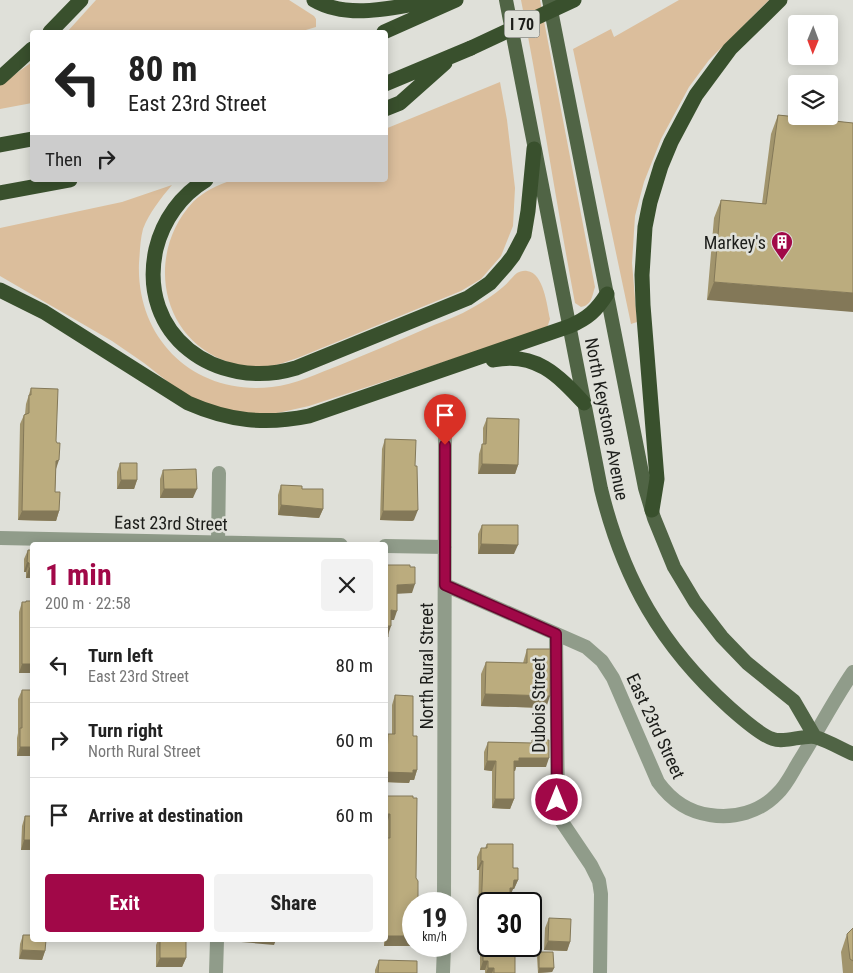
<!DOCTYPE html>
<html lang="en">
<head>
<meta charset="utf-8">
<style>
  :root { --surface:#fff; --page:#f2f2f2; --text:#222; --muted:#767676; --line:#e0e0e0; --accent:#a10848 }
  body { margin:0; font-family:"Roboto Condensed",sans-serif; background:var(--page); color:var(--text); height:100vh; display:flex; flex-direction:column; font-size:19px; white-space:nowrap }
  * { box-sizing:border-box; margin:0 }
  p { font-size:16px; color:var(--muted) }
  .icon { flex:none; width:28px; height:28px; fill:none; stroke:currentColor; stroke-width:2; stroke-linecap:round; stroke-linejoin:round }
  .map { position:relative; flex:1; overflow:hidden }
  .details { position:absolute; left:30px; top:542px; width:358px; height:400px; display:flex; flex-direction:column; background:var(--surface); border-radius:5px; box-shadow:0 2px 12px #0003 }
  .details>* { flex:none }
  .top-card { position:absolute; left:30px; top:30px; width:358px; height:152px; border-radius:5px; box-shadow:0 2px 12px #0003; background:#fff; color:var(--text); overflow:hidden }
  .needle { width:32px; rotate:181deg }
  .buttons { position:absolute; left:788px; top:15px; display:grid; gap:10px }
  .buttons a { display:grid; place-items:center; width:50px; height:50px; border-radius:5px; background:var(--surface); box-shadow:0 2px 12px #0003; font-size:25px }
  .speed { position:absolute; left:402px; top:892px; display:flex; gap:10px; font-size:25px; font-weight:700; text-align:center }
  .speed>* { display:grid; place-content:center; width:65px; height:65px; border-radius:50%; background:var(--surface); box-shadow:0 2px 12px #0003; line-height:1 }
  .speed small { font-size:12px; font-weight:400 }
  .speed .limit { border:2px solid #111; border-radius:8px; background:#fff; color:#111 }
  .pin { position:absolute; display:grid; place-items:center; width:42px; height:42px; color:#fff; margin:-51px -21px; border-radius:50% 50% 50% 0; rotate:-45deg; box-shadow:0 0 5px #0007 }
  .pin .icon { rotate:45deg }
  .me { position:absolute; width:55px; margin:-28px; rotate:0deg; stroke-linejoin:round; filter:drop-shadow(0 0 4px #0008) }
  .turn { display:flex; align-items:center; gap:18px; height:105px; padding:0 15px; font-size:22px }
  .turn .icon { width:65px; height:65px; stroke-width:2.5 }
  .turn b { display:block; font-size:35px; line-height:42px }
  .then { display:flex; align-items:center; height:48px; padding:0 15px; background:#0003; gap:10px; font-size:19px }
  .round { display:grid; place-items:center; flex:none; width:52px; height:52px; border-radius:5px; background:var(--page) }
  .summary { display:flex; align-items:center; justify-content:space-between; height:85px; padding:0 15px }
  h1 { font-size:30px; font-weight:700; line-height:38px; color:var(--accent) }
  .primary-button { display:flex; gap:10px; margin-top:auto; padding:10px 15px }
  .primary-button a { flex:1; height:58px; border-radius:5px; background:var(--accent); color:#fff; font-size:20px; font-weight:700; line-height:58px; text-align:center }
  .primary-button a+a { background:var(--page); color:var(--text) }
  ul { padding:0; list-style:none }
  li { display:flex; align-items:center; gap:15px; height:75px; padding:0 15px; border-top:1px solid var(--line) }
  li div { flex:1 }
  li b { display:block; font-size:19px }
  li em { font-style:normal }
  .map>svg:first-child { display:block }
  .green { fill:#dbbe9c }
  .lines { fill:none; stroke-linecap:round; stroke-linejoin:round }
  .minor { stroke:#909c8a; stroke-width:14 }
  .primary { stroke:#506445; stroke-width:14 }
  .motorway { stroke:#39502d; stroke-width:15 }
  .motorway-bridge { stroke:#39502d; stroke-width:15 }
  .wall { fill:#a1946c }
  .shaded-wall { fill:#837858 }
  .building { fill:#bbac7e; stroke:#837858 }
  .route-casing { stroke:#69052f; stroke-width:12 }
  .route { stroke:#a10848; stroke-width:9 }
  .labels { text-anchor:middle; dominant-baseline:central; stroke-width:5; stroke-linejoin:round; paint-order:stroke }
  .shield { fill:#dfe0d9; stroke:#565853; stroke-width:1 }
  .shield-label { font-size:16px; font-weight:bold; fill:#1c1d1a }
  .poi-label { font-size:18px; fill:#1c1d1a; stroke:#dfe0d9; text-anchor:end }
  .street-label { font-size:18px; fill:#1c1d1a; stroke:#dfe0d9 }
</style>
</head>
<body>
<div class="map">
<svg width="853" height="973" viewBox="0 0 853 973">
  <rect width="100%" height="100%" fill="#dfe0d9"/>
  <path class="green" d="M96,0h193l25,16 2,3v8l-17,5h-232z
    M521,0h19l55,287c-3,9 -3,18 -14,20l-6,-4c-19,-101 -34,-202 -54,-303z
    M679,0h90l-60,60 -20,27 -28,52 -17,43 -9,34 -3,47 5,59 -6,2 -58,-275 38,-20 3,8z
    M32,62v41l-32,6v-24z
    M500,82l7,38 8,68 -2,38 -12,30 -20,23 -20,12 -161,66c-14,5 -30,11 -44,11 -12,0 -23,-4 -33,-8 -65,-26 -76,-109 -30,-158 11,-11 25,-17 39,-22h153v-51z
    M172,185c-11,13 -23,28 -29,44 -3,11 -3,23 -4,34 -3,77 56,133 133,124 23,-2 46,-14 68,-22 31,-13 63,-26 94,-40 13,-5 26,-10 38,-17 11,-6 22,-13 31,-21 5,-4 9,-10 14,-14 2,-1 7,-3 10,-2 17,2 20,35 23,48l-3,9 -238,78 -36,8 -40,-1 -47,-17 -42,-33 -32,-22 -112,-65v-48l122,-26z"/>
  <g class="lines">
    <path class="minor" d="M0,538l341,7
      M218,545l1,-72
      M385,546l60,1
      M445,585l141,62 16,14 11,17 45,104c13,18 30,30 52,33 24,4 50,-3 67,-21 9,-8 15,-21 21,-31 19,-30 35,-62 55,-91
      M556,634l2,178 4,10 29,43 8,16 2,13 -1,79
      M444,904l1,-476
      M216,973l1,-33
      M443,973l1,-27"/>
    <path class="primary" d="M506,0l95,489c22,90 60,157 129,219 9,8 32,28 43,31 11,4 30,-4 42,-2 11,3 27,12 38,17
      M549,0l96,488 9,30 20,49 21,35 27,35 25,26 47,38 21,36"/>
    <path class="motorway" d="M314,0c36,21 85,6 124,0
      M50,32l31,-32
      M384,32l72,-32
      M0,78l32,-29
      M385,84l86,-36
      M385,109l15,-6 45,-40
      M0,145l32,-6
      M206,180c-25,15 -43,40 -50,69 -19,86 60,143 140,119l172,-70 22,-15 16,-18 7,-9 11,-21 4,-24 6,-62
      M0,193l70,-13
      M0,290l44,22 144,91c41,18 77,22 121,13l261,-90c18,-8 26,-15 37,-32
      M493,360c42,-9 65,15 91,43
      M652,510l5,-31 -14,-174 -1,-30 3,-48 5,-25 11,-36 10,-24 25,-47 34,-46 50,-49"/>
    <path class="motorway-bridge" d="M471,48l103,-48"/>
  </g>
  <path class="wall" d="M778,115l75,8 -146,177 7,-82 7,-18 41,4 9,-70z
    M31,388l25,81 -1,23 4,19 -3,10 -38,-1 2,-96 4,-9 1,-1 1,-10z
    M487,418l31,47 -3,9h-37l1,-20 3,-10h1v-16z
    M385,439l29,81 -2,1 -32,-1 2,-71z
    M120,463l17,17 -3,9h-17v-17z
    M163,470l30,28h-33v-19z
    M281,485l21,4 21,20 -4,9 -41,-3v-20z
    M482,525l32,29h-36v-20z
    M28,550h4v28h-6v-6h-2v-13z
    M26,601l6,72h-13v-61l3,-10h4z
    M527,649l19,59 -65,-2v-32l5,-12 37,1z
    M22,690l10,66h-15v-18l1,-5v-34z
    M395,695l18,41 4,34 -3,10h-4l-1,3 -24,-1v-41l3,-7h4v-29z
    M532,740l14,27h-30l-1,4h-1v28l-4,10 -18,-1v-37l-8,-1v-18l4,-10 44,1z
    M387,796l27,108v34l-3,8h-27v-6h1v-102h2v-14h-2v-21z
    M25,816l7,34h-11l1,-24z
    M487,844l26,24 5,12 -4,9h-1l-24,35h-6v-3h-5l1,-51h-2v-13l4,-9h4z
    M549,918l21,24 -3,9 -23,-1 1,-22z
    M853,928v45h-10l-2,-21 6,-18z
    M23,935l22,16 -3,9 -23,-1 1,-15z
    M158,940h28v18l-4,9h-26v-22z
    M483,945l32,28h-30v-3h-5v-15z
    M539,952l15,16 -2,4 -14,1 -1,-16z
    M379,960l38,13h-42v-3z"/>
  <path class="shaded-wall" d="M714,282l139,11v19l-146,-12z
    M59,460l-3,9v-8z
    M482,464l36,1 -3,9h-37z
    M121,480h16l-3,9h-17z
    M164,489h33l-4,9h-33z
    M281,505l42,4 -4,9 -41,-3z
    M418,510l-4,10 -2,1 -32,-1 3,-9z
    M22,511h37l-3,10 -38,-1z
    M481,544l37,1 -4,9h-36z
    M27,562l2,1 -3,9h-2z
    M29,568h3v10h-6z
    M415,584l-3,9 -18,1 3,-9z
    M391,610l6,1 -3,9h-7z
    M388,626h3l-3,9z
    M385,637h3l-3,8z
    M22,664h10v9h-13z
    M485,694l65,2 -4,12 -65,-2z
    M20,747h12v9h-15z
    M519,758h30l-3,9h-30l-1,4h-4l3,-10z
    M487,761h9l-4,10 -8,-1z
    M413,770h4l-3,10h-4l-1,3 -24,-1v-10z
    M495,799h19l-4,10 -18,-1z
    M387,814h3l-3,10h-2v-4z
    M24,840h8v10h-11z
    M481,861h2l-4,9h-2z
    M514,880h4l-4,9h-1l-3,8v-9z
    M481,912h6l-4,9h-5z
    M487,914h2v10h-6z
    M387,936h27v2l-3,8h-27z
    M241,940h35l-2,5 -33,-3z
    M548,941l22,1 -3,9 -23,-1z
    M22,950l23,1 -3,9 -23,-1z
    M160,958h26l-4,9h-26z
    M483,961h5l-3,9h-5z
    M488,968h6l-2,5h-6z
    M539,968h15l-2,4 -14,1z"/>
  <path class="building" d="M778,115l75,8v170l-139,-11 7,-82 45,4z
    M31,388l27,1 -2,52 1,2h3l-1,17 -3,1 -1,31h5l-1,19h-37l2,-96 5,-2v-18h2z
    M487,418l32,1 -1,46 -36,-1v-20h4z
    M385,439l31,1 -1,26h2l1,44 -3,1h-32z
    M120,463h17v17h-16z
    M196,469l1,20h-33l-1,-19z
    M281,485l21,1v3h21v20l-42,-4z
    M482,525h36v20l-37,-1z
    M28,550h4v18h-3v-5l-2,-1z
    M385,565h25v2h5v17l-18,1v26l-6,-1v16h-3v11h-3z
    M26,601h6v63h-10v-62h4z
    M527,649h23v47l-65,-2 1,-32 41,1z
    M22,690h10v57h-12v-19h2z
    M395,695l18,1v40h4v34h-4v3l-28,-1v-17h2l1,-21h7z
    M532,740h17v18h-30v3h-5v38h-19l1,-38h-9l1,-19 44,1z
    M387,796h26v2h4l-1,80 2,3v23h-4v32h-27v-19h-2v-79h5v-24h-3z
    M25,816h7v24h-8z
    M487,844h26v24h5v12h-4l-1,8h-3v16h-21v10h-2v-2h-6l2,-51h-2v-13h6z
    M549,918l22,1 -1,23 -22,-1z
    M853,928v33l-3,-2 -3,-25z
    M23,935h9v5h14l-1,11 -23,-1z
    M160,940h26v18h-26z
    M483,945h6v1h26v27h-21v-5h-6v-7h-5z
    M539,952h14l1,16h-15z
    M379,960l38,1v12h-39z"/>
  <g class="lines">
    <g class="route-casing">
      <path id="route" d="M445,445v140l111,49 1,166"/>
    </g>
    <use href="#route" class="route"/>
  </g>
  <defs>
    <g id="building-pin" transform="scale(1.125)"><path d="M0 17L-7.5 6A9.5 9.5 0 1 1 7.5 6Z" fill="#a10848" stroke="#dfe0d9"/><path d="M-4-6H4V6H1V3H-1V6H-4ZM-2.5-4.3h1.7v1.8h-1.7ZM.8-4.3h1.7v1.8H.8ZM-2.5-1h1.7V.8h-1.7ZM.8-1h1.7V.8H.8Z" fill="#fff"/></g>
  </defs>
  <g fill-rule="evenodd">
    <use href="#building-pin" x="782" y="242"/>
  </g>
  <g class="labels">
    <rect class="shield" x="504.5" y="10.5" width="35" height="27" rx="4"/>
    <g class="shield-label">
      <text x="522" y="24">I 70</text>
    </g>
    <g class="poi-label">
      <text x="766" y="242">Markey's</text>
    </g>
    <g class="street-label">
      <text transform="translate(607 419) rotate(79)">North Keystone Avenue</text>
      <text transform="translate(171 523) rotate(1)">East 23rd Street</text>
      <text transform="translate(426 666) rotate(-90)">North Rural Street</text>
      <text transform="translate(538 705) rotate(-90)">Dubois Street</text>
      <text transform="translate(656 726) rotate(65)">East 23rd Street</text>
    </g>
  </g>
</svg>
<div class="buttons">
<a><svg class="needle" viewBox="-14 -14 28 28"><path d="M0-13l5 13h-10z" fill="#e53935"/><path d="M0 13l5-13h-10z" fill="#767676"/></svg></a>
<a><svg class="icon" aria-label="layers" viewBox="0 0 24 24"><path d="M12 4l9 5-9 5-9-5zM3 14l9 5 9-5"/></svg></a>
</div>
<div class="speed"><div>19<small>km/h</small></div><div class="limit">30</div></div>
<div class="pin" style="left:445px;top:445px;background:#d93025"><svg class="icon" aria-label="arrive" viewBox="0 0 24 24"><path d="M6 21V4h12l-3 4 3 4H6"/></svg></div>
<svg class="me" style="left:557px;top:800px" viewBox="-20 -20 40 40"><circle r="17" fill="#a10848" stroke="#fff" stroke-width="3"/><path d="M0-11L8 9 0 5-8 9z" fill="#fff"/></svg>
<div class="top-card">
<div class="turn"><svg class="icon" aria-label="left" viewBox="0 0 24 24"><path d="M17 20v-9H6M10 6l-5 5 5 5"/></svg><div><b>80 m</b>East 23rd Street</div></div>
<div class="then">Then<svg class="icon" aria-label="right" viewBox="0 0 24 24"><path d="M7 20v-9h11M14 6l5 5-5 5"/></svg></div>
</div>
<section class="details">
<div class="summary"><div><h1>1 min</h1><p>200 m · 22:58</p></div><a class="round"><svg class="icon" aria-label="close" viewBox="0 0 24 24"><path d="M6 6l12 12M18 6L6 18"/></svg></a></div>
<ul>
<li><svg class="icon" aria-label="left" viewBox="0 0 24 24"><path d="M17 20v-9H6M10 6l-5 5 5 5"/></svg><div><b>Turn left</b><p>East 23rd Street</p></div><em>80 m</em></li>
<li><svg class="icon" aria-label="right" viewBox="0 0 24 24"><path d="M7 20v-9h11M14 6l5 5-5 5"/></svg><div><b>Turn right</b><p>North Rural Street</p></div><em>60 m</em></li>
<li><svg class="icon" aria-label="arrive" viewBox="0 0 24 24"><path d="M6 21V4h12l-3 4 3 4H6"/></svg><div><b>Arrive at destination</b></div><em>60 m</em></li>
</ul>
<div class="primary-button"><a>Exit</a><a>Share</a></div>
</section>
</div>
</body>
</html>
